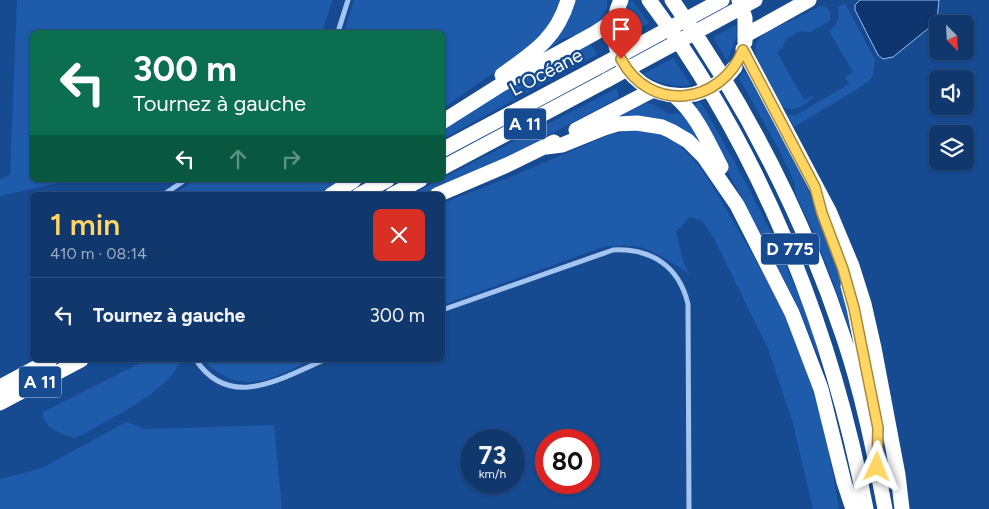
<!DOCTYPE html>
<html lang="fr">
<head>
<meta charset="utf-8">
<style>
  :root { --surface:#10386d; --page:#1e4375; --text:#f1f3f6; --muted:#9cacc2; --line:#305280; --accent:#ffd563 }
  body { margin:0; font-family:Figtree,sans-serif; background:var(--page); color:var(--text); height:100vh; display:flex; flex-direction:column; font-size:19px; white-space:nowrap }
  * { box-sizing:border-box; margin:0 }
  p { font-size:16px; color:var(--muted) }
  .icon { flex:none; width:28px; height:28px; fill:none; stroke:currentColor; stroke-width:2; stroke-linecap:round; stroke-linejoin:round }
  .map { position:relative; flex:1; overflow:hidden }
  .sheet { position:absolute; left:30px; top:192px; width:415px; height:170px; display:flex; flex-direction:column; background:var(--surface); border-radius:8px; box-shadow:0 1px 4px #0004,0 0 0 1px var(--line) }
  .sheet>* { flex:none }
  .hud { position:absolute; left:30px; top:30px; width:415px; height:152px; border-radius:8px; box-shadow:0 1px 4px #0004,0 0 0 1px var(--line); background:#0b6e4f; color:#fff; overflow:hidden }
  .needle { width:32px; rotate:156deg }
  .controls { position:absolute; left:929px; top:15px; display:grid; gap:10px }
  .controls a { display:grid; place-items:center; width:45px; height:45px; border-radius:8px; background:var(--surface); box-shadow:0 1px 4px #0004,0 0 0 1px var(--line); font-size:25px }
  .speed { position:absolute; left:460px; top:429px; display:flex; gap:10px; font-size:25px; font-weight:700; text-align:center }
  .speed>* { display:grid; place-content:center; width:65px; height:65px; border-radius:50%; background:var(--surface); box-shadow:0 1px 4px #0004,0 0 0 1px var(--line); line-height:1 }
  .speed small { font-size:12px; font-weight:400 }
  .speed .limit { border:8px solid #d22; background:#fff; color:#111 }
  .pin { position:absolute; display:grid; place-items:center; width:42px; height:42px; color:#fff; margin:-51px -21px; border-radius:50% 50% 50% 0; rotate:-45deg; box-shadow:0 0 5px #0007 }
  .pin .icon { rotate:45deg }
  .me { position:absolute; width:55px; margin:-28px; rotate:2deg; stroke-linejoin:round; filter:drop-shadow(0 0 4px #0008) }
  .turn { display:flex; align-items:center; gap:18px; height:105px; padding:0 20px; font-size:22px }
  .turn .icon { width:65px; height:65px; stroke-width:2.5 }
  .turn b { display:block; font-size:35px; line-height:42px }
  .lanes { display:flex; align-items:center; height:48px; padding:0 20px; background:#0003; justify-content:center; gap:25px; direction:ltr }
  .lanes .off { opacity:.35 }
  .round { display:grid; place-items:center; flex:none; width:52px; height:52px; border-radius:8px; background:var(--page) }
  .head { display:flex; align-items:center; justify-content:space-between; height:85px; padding:0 20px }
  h1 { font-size:30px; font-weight:600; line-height:38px; color:var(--accent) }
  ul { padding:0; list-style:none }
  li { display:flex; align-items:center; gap:15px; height:75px; padding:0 20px; border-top:1px solid var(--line) }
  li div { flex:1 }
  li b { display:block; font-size:19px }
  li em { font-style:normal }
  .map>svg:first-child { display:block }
  .green { fill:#1e5bab }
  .water { fill:#0e356e; stroke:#96c0f3 }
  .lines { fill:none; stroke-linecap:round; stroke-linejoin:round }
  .street { stroke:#a4c5f0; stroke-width:5 }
  .highway { stroke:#fff; stroke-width:15 }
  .highway-bridge { stroke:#fff; stroke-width:15 }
  .route-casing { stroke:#a68a40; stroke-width:12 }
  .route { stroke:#ffd563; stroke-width:9 }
  .labels { text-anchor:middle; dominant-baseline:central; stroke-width:5; stroke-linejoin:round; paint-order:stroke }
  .shield { fill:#164a91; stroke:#b9c9de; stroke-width:1 }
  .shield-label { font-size:18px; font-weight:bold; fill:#fff }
  .street-label { font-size:19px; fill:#fff; stroke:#164a91 }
</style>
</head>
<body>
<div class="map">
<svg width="989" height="509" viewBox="0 0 989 509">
  <rect width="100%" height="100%" fill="#164a91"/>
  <path class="green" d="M17,0h316l-11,32h-290v148h40l-72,16v-17l10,-4z
    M354,0h207l-11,26 -23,24 -84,58 -1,-76h-98z
    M573,0h34v8l-4,12 -20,13 -21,6 -23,18z
    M632,0l17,23 -27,15c0,-14 0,-27 10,-38z
    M845,3l30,57 -2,16 -5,6 -19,12 -55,33 -7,-12h9l53,-31 -4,-7 8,-5 -24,-41c9,-6 11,-14 9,-24z
    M820,6l5,1 5,4v10l-20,11 -10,-1 -15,9 -2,5 1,2 -7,5 27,48 8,-4 2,1c-9,8 -18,15 -30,11 -8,-8 -13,-21 -18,-31 -19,-34 -13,-39 21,-55h2z
    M736,25l1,11 -10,25 -14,-24z
    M590,44l8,10 -155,85v-12l62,-39z
    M673,58l18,27c-19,2 -32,-1 -48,-11z
    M743,71l3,2 48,86 20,44 31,85 11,61 -20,-59 -19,-50 -21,-45 -2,-13 -16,-34 -39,-70z
    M617,88l2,10 -125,66 -73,31h-10l28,-15h3l1,-2z
    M699,102l2,2h1c34,60 68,120 94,185 9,22 19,45 23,69l-20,-49 -105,-203z
    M648,103l7,2 14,9 9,-1 6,3 17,26 -3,2 -83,-26 22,-12z
    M627,131c13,0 29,-1 41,6 32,21 49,57 68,89 13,23 27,46 39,70 35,66 53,140 64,213h-26l-21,-89 -24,-71 -54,-111 -12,-17 -12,-4 -14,15 8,32 6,10c-36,-21 -43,-33 -87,-27l-160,58v-102l62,-24 104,-44z
    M195,180h144l-22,15h-144z
    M146,360h33c-5,29 -69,58 -93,73l-11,5c-13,-4 -32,-9 -32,-26z
    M203,360h109c-42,19 -70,38 -109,0z
    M126,422l19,7 129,-4 8,84h-282v-30l42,-11z"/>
  <path class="water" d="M860,0h79l-2,20 -2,3 -42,34 -10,2 -5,-4 -23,-45v-5z"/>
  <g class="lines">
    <path class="street" d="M338,32l10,-32
      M163,195l22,-15
      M442,310l171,-60c38,-2 66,16 75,54l1,205
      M196,360c34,51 86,18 128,0"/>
    <path class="highway" d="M621,0c-24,51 18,105 74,94
      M649,0c112,150 182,326 217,509
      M672,0c73,103 131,216 171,336 19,56 31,115 42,173
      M739,0l6,18v24
      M746,35l63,-35
      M743,49l86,162 23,55 12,38 10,44 24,127 4,34
      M502,75c31,-22 55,-37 66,-75
      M675,96c22,19 33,46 46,71
      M442,122l60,-38 93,-51 20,-13
      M576,130l77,-40
      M546,147l16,-2 42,-17 13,-4 20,-1 25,4 9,4 17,10 16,16 33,48 55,108 29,76 23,93 9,27
      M442,150l158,-84
      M442,168l165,-88
      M331,195l23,-15
      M359,195l28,-15
      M392,195l28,-15
      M437,195l70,-30 47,-23
      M848,286l6,22 24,120v6
      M0,387l50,-27
      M0,403l81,-43"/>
    <path class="highway-bridge" d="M600,66l122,-66
      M607,80l148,-80
      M695,94c17,-5 29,-13 40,-27"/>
  </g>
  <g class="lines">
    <g class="route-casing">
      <path id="route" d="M621,59c29,55 100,46 122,-9l72,137 7,26 21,56 11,39 24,120 -1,39"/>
    </g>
    <use href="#route" class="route"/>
  </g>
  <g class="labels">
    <g class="shield">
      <rect x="504" y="108.5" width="42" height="31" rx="4"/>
      <rect x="761" y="233.5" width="58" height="31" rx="4"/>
      <rect x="19" y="366.5" width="42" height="31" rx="4"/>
    </g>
    <g class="shield-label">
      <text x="525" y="124">A 11</text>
      <text x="790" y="249">D 775</text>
      <text x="40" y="382">A 11</text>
    </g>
    <g class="street-label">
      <text transform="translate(546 72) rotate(-28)">L’Océane</text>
    </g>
  </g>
</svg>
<div class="controls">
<a><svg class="needle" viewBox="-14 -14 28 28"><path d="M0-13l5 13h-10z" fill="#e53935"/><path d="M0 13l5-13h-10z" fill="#9cacc2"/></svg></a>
<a><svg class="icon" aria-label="sound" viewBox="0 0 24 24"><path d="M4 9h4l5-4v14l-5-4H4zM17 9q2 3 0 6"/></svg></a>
<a><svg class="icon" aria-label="layers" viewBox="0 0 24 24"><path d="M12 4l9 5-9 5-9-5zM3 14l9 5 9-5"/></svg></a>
</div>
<div class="speed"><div>73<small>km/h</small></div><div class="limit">80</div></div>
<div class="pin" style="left:621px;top:59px;background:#d93025"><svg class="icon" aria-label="arrive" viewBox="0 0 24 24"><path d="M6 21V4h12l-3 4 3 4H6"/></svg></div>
<svg class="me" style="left:877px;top:467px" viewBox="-20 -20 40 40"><path d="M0-17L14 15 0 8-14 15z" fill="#ffd563" stroke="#fff" stroke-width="4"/></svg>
<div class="hud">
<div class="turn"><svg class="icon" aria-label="left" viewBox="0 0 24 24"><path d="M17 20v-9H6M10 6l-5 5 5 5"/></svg><div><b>300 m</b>Tournez à gauche</div></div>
<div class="lanes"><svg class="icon" aria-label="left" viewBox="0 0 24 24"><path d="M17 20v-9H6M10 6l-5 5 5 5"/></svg><svg class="icon off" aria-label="ahead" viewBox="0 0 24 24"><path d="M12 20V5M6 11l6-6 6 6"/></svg><svg class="icon off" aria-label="right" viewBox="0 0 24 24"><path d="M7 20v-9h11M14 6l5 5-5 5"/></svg></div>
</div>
<section class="sheet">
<div class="head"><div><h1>1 min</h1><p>410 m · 08:14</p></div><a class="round" style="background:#d93025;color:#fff"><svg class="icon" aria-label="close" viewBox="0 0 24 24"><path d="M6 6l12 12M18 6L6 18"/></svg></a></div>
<ul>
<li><svg class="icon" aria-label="left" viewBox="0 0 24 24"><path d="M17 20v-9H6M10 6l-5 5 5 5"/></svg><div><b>Tournez à gauche</b></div><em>300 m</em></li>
</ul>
</section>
</div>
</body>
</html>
